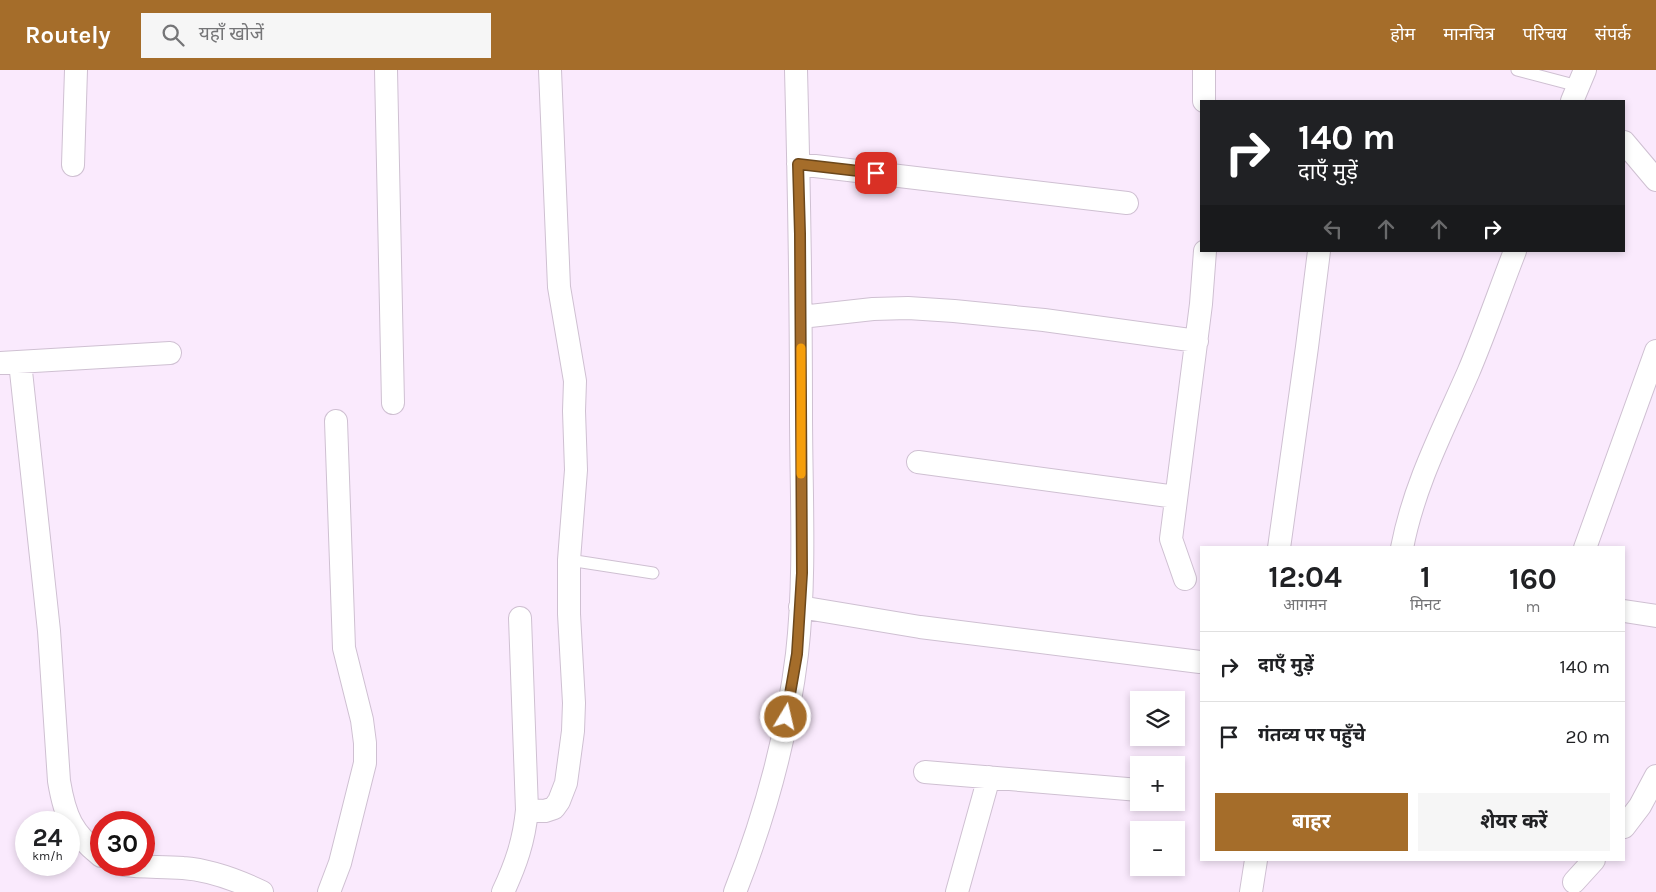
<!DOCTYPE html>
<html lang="hi">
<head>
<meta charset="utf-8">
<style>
  :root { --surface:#fff; --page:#f6f6f6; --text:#202124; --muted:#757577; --line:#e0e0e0; --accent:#a56d2a }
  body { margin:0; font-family:Karla,"Noto Sans Devanagari",sans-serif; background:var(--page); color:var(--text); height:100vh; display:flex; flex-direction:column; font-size:19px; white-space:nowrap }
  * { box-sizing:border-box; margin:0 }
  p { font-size:16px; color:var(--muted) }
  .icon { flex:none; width:28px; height:28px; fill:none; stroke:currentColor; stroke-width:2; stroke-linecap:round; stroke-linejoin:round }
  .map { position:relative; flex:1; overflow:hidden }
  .details { position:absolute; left:1200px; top:476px; width:425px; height:315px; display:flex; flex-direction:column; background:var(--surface); border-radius:0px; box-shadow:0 2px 8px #0003 }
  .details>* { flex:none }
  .top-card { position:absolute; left:1200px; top:30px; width:425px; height:152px; border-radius:0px; box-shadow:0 2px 8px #0003; background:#202124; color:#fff; overflow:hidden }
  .controls { position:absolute; left:1130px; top:621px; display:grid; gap:10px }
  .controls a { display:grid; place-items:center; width:55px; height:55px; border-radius:0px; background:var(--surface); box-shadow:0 2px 8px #0003; font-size:25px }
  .speed { position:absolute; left:15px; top:741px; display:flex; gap:10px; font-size:25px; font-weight:700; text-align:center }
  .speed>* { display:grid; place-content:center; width:65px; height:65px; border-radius:50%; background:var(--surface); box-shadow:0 2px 8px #0003; line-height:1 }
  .speed small { font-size:12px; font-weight:400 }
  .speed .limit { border:8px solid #d22; background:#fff; color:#111 }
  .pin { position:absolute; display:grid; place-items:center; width:42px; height:42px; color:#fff; margin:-21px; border-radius:10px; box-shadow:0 2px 8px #0006 }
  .me { position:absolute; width:55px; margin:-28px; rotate:9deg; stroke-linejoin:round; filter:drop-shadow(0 0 4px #0008) }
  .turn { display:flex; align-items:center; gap:18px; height:105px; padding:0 15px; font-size:22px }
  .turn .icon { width:65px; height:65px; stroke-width:2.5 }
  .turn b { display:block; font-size:35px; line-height:42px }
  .lanes { display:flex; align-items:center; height:48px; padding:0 15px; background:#0003; justify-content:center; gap:25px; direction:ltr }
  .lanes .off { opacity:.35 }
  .eta { display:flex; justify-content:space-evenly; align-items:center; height:85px; text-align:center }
  .eta b { font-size:30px; font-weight:700; line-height:35px }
  .cta { display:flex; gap:10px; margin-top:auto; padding:10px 15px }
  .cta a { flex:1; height:58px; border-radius:0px; background:var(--accent); color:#fff; font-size:20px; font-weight:700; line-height:58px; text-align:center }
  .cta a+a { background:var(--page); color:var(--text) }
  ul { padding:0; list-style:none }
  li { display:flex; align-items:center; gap:15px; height:70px; padding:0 15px; border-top:1px solid var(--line) }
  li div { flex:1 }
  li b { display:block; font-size:19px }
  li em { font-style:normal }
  header { display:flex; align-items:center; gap:30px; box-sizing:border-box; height:70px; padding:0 25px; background:var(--accent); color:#fff }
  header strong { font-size:24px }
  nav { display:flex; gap:28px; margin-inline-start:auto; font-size:18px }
  .search { width:350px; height:45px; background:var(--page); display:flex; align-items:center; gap:12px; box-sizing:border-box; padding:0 18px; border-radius:0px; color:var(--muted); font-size:19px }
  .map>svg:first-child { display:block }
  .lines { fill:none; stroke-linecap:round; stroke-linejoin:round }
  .lane-casing { stroke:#cfc0d2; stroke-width:13 }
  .street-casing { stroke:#cfc0d2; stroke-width:24 }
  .lane { stroke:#fff; stroke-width:11 }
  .street { stroke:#fff; stroke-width:22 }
  .route-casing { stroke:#6b471b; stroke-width:12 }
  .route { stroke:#a56d2a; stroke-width:9 }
  .slow { stroke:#f59e0b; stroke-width:9 }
</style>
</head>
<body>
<header>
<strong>Routely</strong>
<div class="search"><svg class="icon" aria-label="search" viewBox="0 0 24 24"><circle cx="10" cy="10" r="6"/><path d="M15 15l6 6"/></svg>यहाँ खोजें</div>
<nav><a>होम</a><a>मानचित्र</a><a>परिचय</a><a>संपर्क</a></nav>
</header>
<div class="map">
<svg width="1656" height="822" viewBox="0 0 1656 822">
  <rect width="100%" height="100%" fill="#faeafd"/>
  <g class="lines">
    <g class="lane-casing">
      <path id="lane" d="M1517,0l61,16
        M569,490l84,13"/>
    </g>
    <g class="street-casing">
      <path id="street" d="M386,0l7,333
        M1204,0v31
        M1572,31l13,-31
        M1624,72l32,38
        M798,94l329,39
        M73,95l3,-95
        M801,247l72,-8 35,-1 46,3 90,9 153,21
        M20,292l29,269 10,150c6,36 13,52 42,75
        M0,293l170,-10
        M918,392l258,35
        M1279,478l28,-201 12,-96
        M1402,478c12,-63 41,-118 66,-175 17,-40 31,-81 47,-122
        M1585,478l71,-197
        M1185,509l-14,-40 30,-235 4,-53
        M800,537l120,20 280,35
        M1624,541l32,5
        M925,702l214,18
        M527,740l18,1 9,-3 5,-7 7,-18 7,-52 1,-28 -5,-89v-54l7,-90 -2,-59 1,-30 -16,-94 -9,-217
        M1624,757l16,-21 16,-30
        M124,795c19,3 40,1 59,3 28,2 54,12 79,24
        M1574,812l20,-22
        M329,822l11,-29 25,-100v-20l-3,-23 -18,-72 -8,-227
        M503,822c13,-28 21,-51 24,-82l-7,-192
        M735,822c30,-76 52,-156 62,-238 9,-80 4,-161 4,-242 0,-114 -2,-228 -5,-342
        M957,822l32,-115
        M1251,822l5,-32"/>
    </g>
    <use href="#lane" class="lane"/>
    <use href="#street" class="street"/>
  </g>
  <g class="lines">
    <g class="route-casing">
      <path id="route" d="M786,647l11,-63 5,-81 -2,-339 -2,-70 78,9"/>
    </g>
    <use href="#route" class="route"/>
    <path class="slow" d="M801,278v126"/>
  </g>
</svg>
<div class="controls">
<a><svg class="icon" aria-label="layers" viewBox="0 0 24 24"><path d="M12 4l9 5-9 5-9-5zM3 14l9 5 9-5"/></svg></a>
<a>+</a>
<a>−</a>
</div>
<div class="speed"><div>24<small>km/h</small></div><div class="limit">30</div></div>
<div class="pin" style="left:876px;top:103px;background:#d93025"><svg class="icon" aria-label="arrive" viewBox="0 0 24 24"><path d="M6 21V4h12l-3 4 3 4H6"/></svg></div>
<svg class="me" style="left:786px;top:647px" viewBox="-20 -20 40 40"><circle r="17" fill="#a56d2a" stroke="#fff" stroke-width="3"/><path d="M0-11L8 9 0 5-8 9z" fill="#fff"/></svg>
<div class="top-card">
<div class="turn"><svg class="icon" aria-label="right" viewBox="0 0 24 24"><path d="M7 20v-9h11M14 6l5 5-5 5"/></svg><div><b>140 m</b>दाएँ मुड़ें</div></div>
<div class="lanes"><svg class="icon off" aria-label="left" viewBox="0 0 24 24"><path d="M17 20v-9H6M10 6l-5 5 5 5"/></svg><svg class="icon off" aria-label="ahead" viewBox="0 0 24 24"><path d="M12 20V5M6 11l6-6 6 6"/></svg><svg class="icon off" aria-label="ahead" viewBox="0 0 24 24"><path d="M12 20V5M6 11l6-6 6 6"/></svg><svg class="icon" aria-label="right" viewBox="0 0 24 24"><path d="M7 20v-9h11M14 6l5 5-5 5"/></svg></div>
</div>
<section class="details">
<div class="eta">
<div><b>12:04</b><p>आगमन</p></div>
<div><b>1</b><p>मिनट</p></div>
<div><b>160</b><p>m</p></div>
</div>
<ul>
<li><svg class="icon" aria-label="right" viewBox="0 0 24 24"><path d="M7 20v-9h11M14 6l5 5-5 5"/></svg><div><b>दाएँ मुड़ें</b></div><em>140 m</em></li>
<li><svg class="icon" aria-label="arrive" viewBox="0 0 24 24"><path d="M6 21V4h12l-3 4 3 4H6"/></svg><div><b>गंतव्य पर पहुँचे</b></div><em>20 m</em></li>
</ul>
<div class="cta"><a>बाहर</a><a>शेयर करें</a></div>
</section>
</div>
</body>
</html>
